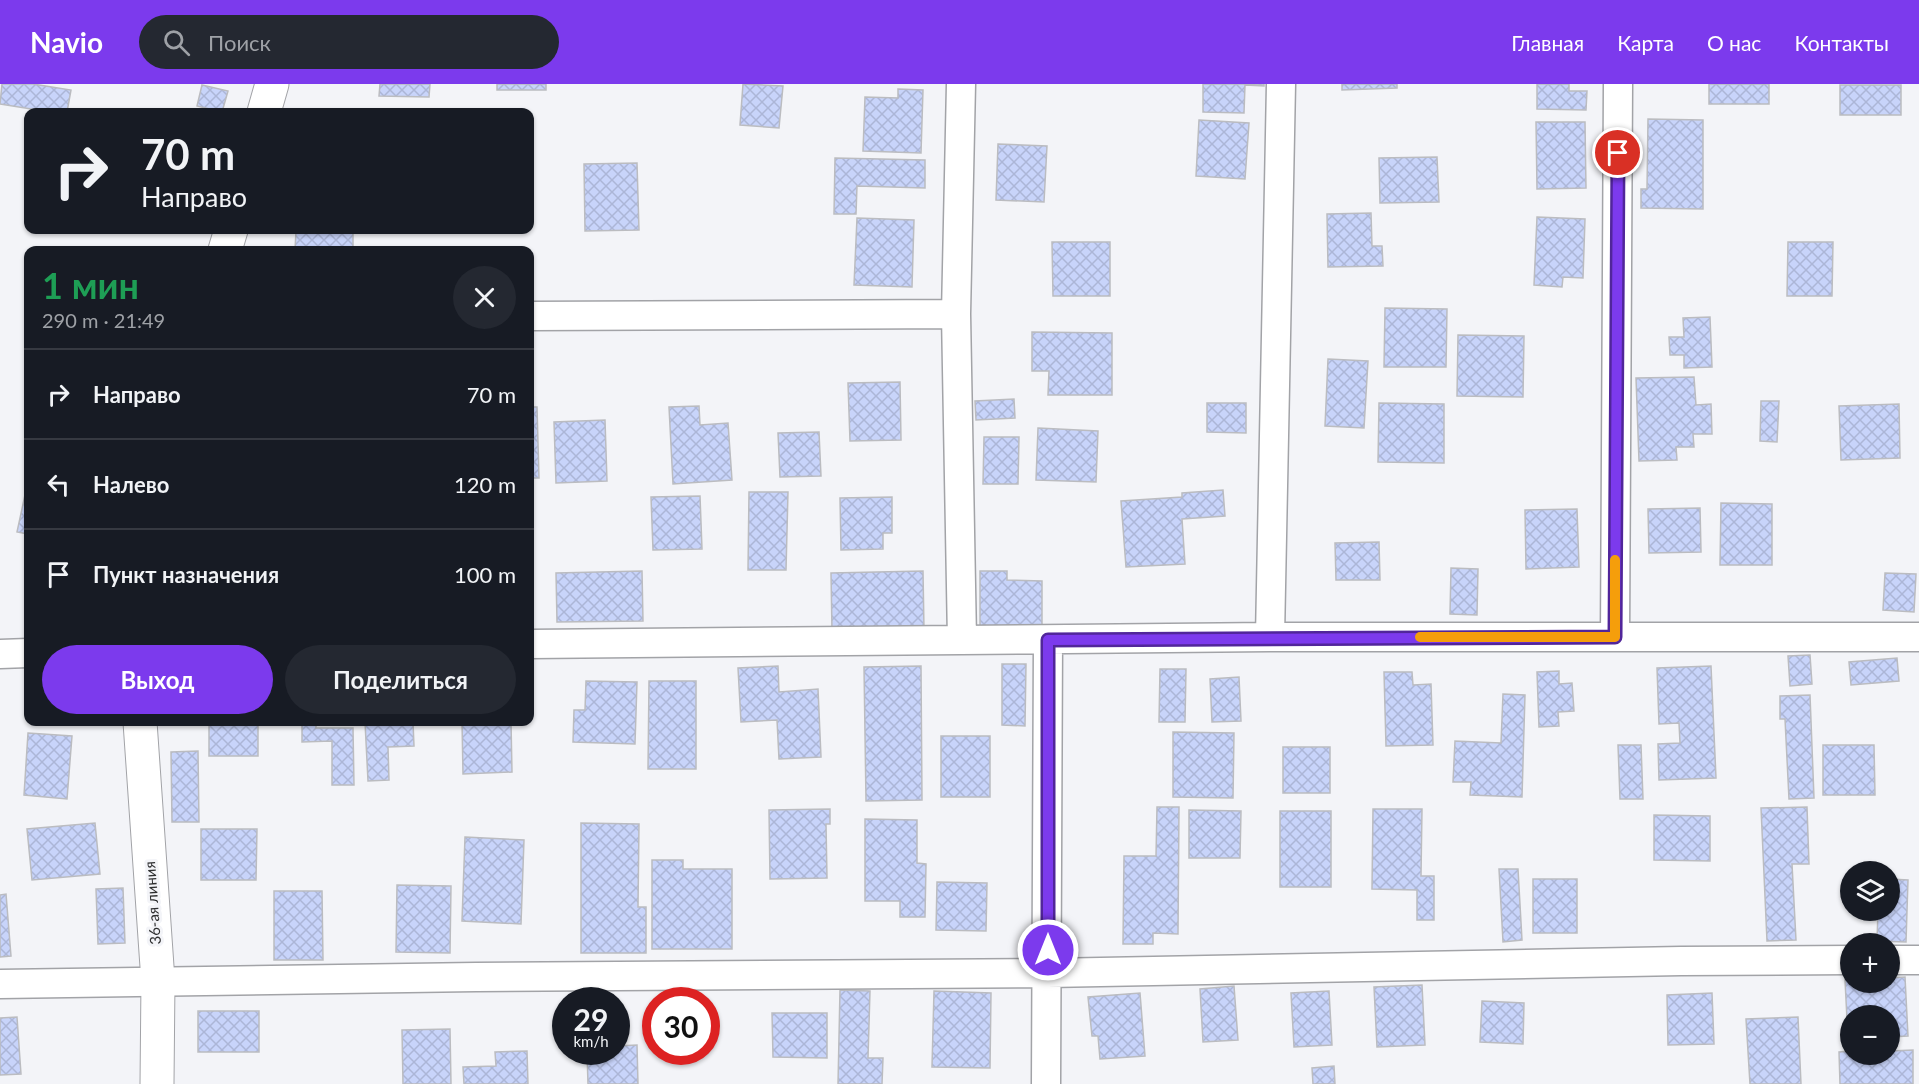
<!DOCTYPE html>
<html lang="ru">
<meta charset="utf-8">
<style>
:root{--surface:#171b24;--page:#242831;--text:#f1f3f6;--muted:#9ea1a6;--line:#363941;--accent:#7c3aed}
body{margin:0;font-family:Lato,sans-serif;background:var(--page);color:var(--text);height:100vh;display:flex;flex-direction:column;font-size:22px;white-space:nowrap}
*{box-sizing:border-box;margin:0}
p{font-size:20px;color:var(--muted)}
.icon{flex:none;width:33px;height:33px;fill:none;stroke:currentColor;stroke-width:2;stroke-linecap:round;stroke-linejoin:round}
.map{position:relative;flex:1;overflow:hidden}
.panel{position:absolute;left:24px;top:162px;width:510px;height:480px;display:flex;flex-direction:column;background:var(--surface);border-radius:12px;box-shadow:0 2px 4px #0004}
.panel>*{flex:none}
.guide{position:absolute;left:24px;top:24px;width:510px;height:126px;border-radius:12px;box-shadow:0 2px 4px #0004;background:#171b24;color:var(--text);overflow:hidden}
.tools{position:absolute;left:1840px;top:777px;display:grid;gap:12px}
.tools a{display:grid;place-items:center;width:60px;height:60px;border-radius:50%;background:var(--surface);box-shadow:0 2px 4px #0004;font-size:30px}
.speed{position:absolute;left:552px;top:903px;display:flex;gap:12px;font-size:30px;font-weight:700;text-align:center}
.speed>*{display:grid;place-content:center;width:78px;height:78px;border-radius:50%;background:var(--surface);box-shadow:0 2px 4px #0004;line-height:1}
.speed small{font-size:15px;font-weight:400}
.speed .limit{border:9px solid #d22;background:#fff;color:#111}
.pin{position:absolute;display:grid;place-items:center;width:51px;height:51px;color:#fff;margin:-26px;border:3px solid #fff;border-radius:50%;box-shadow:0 2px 6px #0007}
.me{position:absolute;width:66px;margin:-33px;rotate:0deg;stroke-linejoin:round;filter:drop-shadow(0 0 4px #0008)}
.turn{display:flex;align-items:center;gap:21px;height:126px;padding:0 18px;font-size:27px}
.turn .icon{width:78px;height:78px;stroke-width:2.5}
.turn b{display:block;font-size:42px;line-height:51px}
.round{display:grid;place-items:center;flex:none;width:63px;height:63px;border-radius:32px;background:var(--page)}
.summary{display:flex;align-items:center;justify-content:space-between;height:102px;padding:0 18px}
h1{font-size:36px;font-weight:700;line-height:45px;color:#1e9e55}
.action{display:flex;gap:12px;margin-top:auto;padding:12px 18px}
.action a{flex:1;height:69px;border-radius:36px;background:var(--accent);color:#fff;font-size:24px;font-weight:700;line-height:69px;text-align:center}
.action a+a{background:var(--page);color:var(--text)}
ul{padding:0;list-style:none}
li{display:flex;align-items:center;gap:18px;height:90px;padding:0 18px;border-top:2px solid var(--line)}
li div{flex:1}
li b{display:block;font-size:22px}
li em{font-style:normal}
header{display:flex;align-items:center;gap:36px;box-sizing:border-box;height:84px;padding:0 30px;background:var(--accent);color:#fff}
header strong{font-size:28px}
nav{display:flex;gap:33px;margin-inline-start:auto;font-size:21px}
.search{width:420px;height:54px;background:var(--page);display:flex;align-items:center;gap:15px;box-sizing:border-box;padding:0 21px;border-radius:33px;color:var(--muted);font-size:22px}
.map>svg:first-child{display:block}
.building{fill:url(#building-cross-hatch);stroke:#bbbcc0;stroke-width:1.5}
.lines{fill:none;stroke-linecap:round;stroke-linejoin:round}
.street-casing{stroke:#a2a3a7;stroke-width:31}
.secondary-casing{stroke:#a2a3a7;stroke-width:35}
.street{stroke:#fff;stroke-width:28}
.secondary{stroke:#fff;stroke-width:33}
.route-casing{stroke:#51269a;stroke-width:15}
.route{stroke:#7c3aed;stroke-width:10}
.slow{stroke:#f59e0b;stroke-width:10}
.labels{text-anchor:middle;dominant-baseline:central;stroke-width:6;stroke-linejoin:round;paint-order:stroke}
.street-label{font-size:15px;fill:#2e2f30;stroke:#f3f4f8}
</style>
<header>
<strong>Navio</strong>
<div class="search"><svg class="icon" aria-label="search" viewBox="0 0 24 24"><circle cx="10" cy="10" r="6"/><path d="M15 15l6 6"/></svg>Поиск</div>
<nav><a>Главная</a><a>Карта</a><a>О нас</a><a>Контакты</a></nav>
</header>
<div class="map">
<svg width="1919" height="1000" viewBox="0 0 1919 1000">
<defs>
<pattern id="building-cross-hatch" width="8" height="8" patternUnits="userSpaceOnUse" patternTransform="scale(1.5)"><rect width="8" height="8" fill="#c8d4fa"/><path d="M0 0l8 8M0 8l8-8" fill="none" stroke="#acb6d7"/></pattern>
</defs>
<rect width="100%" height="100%" fill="#f3f4f8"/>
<path class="building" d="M2 0H33L71 6 67 28H50L0 20Z
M380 0H430L429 13 379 12Z
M497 0H546V6H497Z
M743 0 783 2 779 44 740 41Z
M1203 0H1264V2L1245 1 1244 29 1203 28Z
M1342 0H1397V4L1342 6Z
M1537 0H1569V7H1587L1586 26 1537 25Z
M1709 0H1769V20H1709Z
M202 1 228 7 222 28 197 22Z
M1840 1H1901V31H1840Z
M898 5 923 6 921 69 863 67 865 13 898 14Z
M1648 35 1703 36V125L1641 124V105H1647Z
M1199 36 1249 39 1245 95 1196 92Z
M1536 38H1585L1586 104 1537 105Z
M998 60 1047 62 1044 118 996 116Z
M1437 73 1439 118 1380 119 1379 74Z
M835 74 925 76V104L857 102 856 130H834Z
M637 79 639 146 585 147 584 80Z
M1371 129 1372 162H1382L1383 182 1328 183 1327 130Z
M1537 133 1585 135 1583 194 1563 193 1562 203 1534 201Z
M857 134 914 136 912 203 854 201Z
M296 147 353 149V166H295Z
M1052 158H1110V212H1053Z
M1788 158H1833L1832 212H1787Z
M1385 224 1447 225 1446 283H1384Z
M1710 233 1712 283 1684 284V271H1670L1669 253H1684L1683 234Z
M1032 248 1112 249V311H1048L1049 287H1032Z
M1458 251 1524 252 1523 313 1457 312Z
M1328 275 1368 277 1364 344 1325 342Z
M1694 293 1696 321 1711 320 1712 350H1693L1694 363H1676L1677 376 1639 377 1636 294Z
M900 298 901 356 850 357 848 299Z
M1014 315 1015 334 976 336 975 317Z
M1761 317H1779L1777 358 1760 357Z
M1207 319H1246V349L1207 348Z
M1379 319 1444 320V379L1378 378Z
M1899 320 1900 374 1841 376 1839 322Z
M699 322 700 341 728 339 732 396 673 400 669 323Z
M530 323H537L539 394H530Z
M605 336 607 397 556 399 554 338Z
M1038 344 1098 347 1096 398 1036 396Z
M819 348 821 392 780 393 778 349Z
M984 353H1019L1018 400H983Z
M28 397V450L17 448Z
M1223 406 1225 432 1182 435 1185 480 1126 483 1121 417 1182 413V409Z
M749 408H788L786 486H748Z
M700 412 702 465 653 466 651 413Z
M892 413V449H883V465L841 466 840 414Z
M1721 419 1772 420V481H1720Z
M1700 424 1701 468 1649 469 1648 425Z
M1577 425 1579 483 1526 485 1525 426Z
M1379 458 1380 496H1336L1335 459Z
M1451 484 1478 485 1477 531 1450 530Z
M642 487 643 537 557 538 556 489Z
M923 487 924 546 832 547 831 489Z
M980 487H1007V496L1042 497V542H980Z
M1885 489 1916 490 1914 528 1883 526Z
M1810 571 1812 600 1790 602 1788 572Z
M1897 574 1899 597 1851 601 1849 578Z
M1002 580H1026L1025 642 1002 641Z
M778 582 779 608 818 605 821 673 779 675 777 636 741 638 738 584Z
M921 582 922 716 866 717 864 583Z
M1711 582 1716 694 1659 696 1658 660 1680 659 1679 639 1659 640 1657 584Z
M1160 585H1186L1185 638H1159Z
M1559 587V600L1572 599 1574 627 1558 628 1559 642 1539 643 1537 588Z
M1384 588H1412L1413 601 1431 600 1433 661 1386 662Z
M1239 593 1241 637 1212 638 1210 595Z
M586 597 637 598 635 660 573 658 574 626H585Z
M649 597H696V685H648Z
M1503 610 1525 611 1522 713 1470 711 1471 698H1453L1455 657 1501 659Z
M1810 611 1814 714 1789 715 1785 635H1780V612Z
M209 638H258V672H209Z
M268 638H316V644H353L354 701H332V657L302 658V640L268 641Z
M365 638H413L414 662 388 663 389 696 368 697Z
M462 638H511L512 688 463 690Z
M1173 648 1234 649 1233 714 1173 713Z
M28 649 72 652 67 715 24 711Z
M941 652H990V713H941Z
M1618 661H1641L1643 715H1620Z
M1823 661H1874L1875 711H1823Z
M1283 663H1330V709H1283Z
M198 667 199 738H172L171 668Z
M1157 723H1179L1178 850 1153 849V860H1123L1124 772H1156Z
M1807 723 1809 780H1792L1796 856 1767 857 1761 724Z
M830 725V740H826L827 794 770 795 769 726Z
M1373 725H1422L1421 792H1434V836H1417V806L1372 805Z
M1189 726 1241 727 1240 774H1189Z
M1280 727H1331V803H1280Z
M1654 731 1710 732V777L1654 776Z
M865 735 917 736V779L926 780 925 833H900V817H865Z
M95 739 100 790 32 796 27 745Z
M581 739 639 740 638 823H646V869H581Z
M201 745H257L256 796H201Z
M465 753 524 756 521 840 462 837Z
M652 776H683V785H732V865H652Z
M1499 785H1518L1522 856 1503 858Z
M1533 795H1577V849H1533Z
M1890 795 1908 796 1906 858 1877 857 1878 826H1890Z
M937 798 987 799 986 847 936 846Z
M397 801 451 802 450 869 396 868Z
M123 804 125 859 98 860 96 805Z
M274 807H322L323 876H274Z
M6 810 11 872 0 873V811Z
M1905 893 1908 952 1890 953V932H1851V954L1848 955 1845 896 1851 895V898H1890V894Z
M1422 901 1425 961 1377 963 1374 903Z
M1234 902 1238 956 1203 958 1200 905Z
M840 906 870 907 868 974H883L882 1000H838Z
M934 907 991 909 990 984 932 983Z
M1329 907 1332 961 1294 963 1291 909Z
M1140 909 1145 972 1100 975 1098 952H1092L1088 913Z
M1712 909 1714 960 1668 961 1667 911Z
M1482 917 1524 919 1523 960 1480 958Z
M198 927H259V968H198Z
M772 929H827V974L773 973Z
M17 933 21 990 0 991V934Z
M1798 933 1801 1000H1750L1746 935Z
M450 945 451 1000H403L402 946Z
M637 961 638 1000H588L587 968H616V962Z
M1913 966V1000H1840L1839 968 1851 967V970H1890V967Z
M527 967 528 1000H464L463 983 496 982 495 968Z
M1334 982 1335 1000H1313L1312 984Z"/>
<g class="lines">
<defs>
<path id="street" d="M961 0 956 230 962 556
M530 232 956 230
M1270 553 1281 0
M1615 553 1618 0
M530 560 1270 553H1919
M0 570 28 569
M1890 876H1919
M0 900 476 893 1048 889 1681 877 1851 876
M1046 1000 1048 556"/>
<path id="secondary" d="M264 28 272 0
M225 166 231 146
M140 638 158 897 157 1000"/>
</defs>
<use href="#street" class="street-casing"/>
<use href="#secondary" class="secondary-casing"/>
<use href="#street" class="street"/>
<use href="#secondary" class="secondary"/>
</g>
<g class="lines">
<defs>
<path id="route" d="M1048 866V556L1615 553 1618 69"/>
</defs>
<use href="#route" class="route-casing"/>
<use href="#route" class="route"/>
<path class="slow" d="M1420 553H1615V476"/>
</g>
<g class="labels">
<g class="street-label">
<text transform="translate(152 819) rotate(-94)">36-ая линия</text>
</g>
</g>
</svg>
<div class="tools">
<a><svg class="icon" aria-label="layers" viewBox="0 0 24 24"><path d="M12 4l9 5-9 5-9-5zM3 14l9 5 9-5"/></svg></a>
<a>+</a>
<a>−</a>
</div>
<div class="speed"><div>29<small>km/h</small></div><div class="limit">30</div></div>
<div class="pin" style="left:1618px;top:69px;background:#d93025"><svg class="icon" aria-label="arrive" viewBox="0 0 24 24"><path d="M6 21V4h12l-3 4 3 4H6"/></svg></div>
<svg class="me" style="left:1048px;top:866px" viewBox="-20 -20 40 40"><circle r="17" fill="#7c3aed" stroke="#fff" stroke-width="3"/><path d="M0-11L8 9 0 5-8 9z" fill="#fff"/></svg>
<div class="guide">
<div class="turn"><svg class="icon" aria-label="right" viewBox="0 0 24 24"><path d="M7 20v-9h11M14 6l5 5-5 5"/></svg><div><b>70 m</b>Направо</div></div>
</div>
<section class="panel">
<div class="summary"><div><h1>1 мин</h1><p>290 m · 21:49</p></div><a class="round"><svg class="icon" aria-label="close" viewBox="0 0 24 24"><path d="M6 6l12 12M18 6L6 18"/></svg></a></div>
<ul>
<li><svg class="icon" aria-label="right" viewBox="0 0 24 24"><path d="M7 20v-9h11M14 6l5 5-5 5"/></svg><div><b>Направо</b></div><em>70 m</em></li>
<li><svg class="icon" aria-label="left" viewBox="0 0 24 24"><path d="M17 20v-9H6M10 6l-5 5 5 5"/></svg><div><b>Налево</b></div><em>120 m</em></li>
<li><svg class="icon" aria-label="arrive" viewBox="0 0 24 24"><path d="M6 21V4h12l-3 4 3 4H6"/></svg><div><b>Пункт назначения</b></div><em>100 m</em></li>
</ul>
<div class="action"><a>Выход</a><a>Поделиться</a></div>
</section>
</div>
